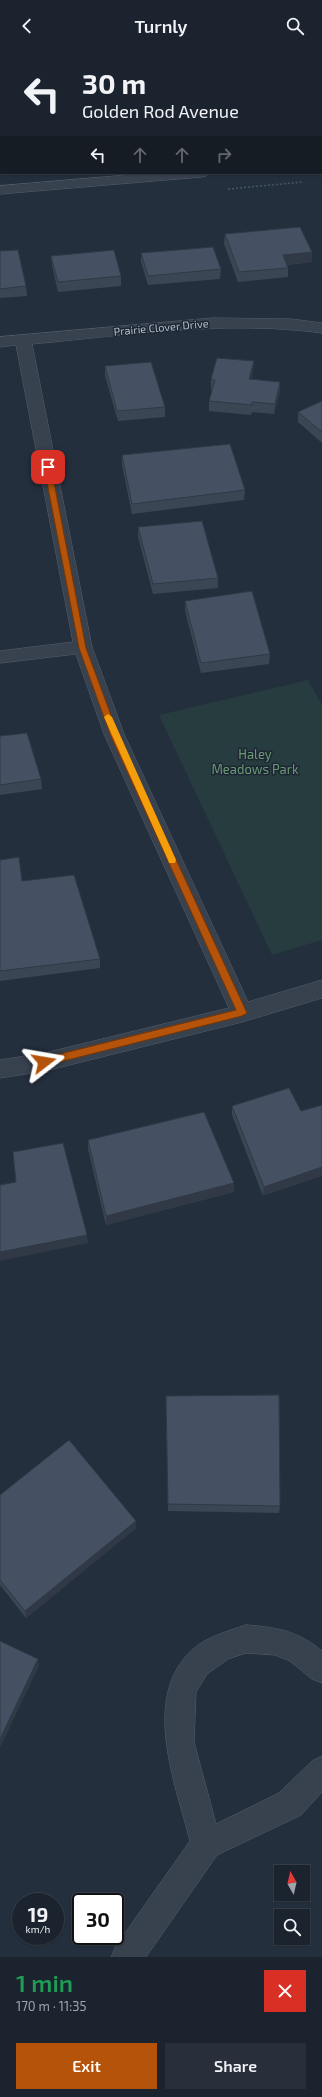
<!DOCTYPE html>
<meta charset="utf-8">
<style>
:root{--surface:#1b232e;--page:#282f3a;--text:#f1f3f6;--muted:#a0a4aa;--line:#39404a;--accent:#b45309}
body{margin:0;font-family:"Exo 2",sans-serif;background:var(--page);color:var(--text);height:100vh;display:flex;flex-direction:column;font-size:15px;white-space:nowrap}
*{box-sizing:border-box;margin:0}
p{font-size:13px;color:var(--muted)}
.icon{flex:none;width:22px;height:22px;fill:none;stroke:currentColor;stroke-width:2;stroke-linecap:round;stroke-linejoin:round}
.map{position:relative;height:1905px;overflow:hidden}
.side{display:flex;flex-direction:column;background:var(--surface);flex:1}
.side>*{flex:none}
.hud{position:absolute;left:0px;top:0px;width:322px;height:122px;box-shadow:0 1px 3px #0004,0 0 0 1px var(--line);background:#1b232e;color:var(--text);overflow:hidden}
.needle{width:26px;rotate:352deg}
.buttons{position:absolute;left:274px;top:1813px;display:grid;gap:8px}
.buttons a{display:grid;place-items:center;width:36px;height:36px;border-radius:0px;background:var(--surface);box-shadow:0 1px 3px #0004,0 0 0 1px var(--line);font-size:20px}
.speed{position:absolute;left:12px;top:1841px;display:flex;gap:8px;font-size:20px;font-weight:700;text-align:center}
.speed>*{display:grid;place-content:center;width:52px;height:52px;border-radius:50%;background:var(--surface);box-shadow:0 1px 3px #0004,0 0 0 1px var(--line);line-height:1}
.speed small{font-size:10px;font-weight:400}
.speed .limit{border:2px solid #111;border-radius:6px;background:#fff;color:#111}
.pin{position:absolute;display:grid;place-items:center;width:34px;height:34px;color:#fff;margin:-17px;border-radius:8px;box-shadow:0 2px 6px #0006}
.me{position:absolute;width:44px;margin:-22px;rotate:76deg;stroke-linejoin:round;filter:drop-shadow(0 0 3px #0008)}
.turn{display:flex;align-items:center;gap:14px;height:84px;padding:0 16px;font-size:18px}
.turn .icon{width:52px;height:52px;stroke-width:2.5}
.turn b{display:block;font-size:28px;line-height:34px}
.lanes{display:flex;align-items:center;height:38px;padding:0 16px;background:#0003;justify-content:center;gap:20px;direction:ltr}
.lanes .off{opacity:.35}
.round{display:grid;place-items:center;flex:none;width:42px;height:42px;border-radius:0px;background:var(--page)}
.head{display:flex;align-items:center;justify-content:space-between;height:68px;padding:0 16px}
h1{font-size:24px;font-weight:600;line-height:30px;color:#1e9e55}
.primary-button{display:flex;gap:8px;margin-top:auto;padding:8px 16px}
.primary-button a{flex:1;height:46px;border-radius:0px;background:var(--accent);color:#fff;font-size:16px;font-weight:600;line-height:46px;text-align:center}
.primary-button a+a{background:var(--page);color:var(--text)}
header{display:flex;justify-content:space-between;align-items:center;height:52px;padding:0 16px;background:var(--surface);font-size:18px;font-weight:600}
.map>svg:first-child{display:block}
.green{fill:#263c3f}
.water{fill:#394c67}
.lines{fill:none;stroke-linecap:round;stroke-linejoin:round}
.minor-casing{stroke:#565f6c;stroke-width:1}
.tertiary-casing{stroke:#565f6c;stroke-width:1}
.path{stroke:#44595c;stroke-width:1.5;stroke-dasharray:2 2;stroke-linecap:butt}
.minor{fill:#38414e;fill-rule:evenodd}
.tertiary{fill:#38414e;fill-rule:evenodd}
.wall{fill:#3b4654}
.shaded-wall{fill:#303945}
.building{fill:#455162;stroke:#303945}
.route{fill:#b45309;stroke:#753606}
.slow{fill:#f59e0b}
.labels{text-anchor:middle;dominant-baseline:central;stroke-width:3;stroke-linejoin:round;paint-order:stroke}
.far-street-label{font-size:11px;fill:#b4bcc9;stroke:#1d2633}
.park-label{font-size:13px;fill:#6b9a76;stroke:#1d2633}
</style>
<header><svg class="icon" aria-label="back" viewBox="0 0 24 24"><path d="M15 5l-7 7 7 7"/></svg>Turnly<svg class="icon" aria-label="search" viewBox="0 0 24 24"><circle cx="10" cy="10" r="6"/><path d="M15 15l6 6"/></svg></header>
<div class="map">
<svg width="322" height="1905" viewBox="0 0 322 1905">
<rect width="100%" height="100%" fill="#242f3e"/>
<path class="green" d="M308 628 322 653V888L272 903 159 663Z"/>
<path class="water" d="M0 0H322V52L321 1H1L0 78Z"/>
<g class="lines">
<defs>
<path id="minor" d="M213 266 291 267 322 271V281C226 268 128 283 32 292L92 595 124 682 248 950 322 928V946L242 970 45 1019 0 1026V1008L45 1001 229 956 104 682 76 602 0 611V599L73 590 16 293 0 295V285Z
M246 1573C276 1575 298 1579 322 1599V1631L312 1627 290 1609 275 1603 246 1601 228 1607 207 1622 196 1640 194 1690 216 1772 279 1741 312 1709 322 1704V1740L301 1763 217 1803 146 1905H111L116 1894 190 1789C176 1733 143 1652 187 1603 201 1586 226 1580 246 1573Z"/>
<path id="tertiary" d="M321 107H322V115H321Z
M151 121H208L206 124 201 125 0 142V134Z"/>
</defs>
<use href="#minor" class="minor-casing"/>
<use href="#tertiary" class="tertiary-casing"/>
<path class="path" d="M228 137 303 130"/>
<use href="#minor" class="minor"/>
<use href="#tertiary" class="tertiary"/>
</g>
<path class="wall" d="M225 182 312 210 287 213 288 216V225L238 230 224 192Z
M0 199 26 234 27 244 0 246Z
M141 201 221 217 220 227 148 233 141 210Z
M51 204 121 224V234L58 240 52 213Z
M105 314 165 355V365L118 369 105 324Z
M253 319 251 327 280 330V340L274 362 252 360 251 363 209 359V349L212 338 211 337V327Z
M322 349V391L298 370V360Z
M122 403 245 438 244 448 132 462 122 413Z
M138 475 218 526V536L153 542 138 485Z
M185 549 270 602 269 612 201 621 185 559Z
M0 684 41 727 42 737 0 743Z
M0 808 100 907V916L0 929Z
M289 1036 263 1144 232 1063V1054Z
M88 1088 234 1140 106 1173 88 1097Z
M166 1344 280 1454 279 1461 168 1459Z
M0 1443 136 1469V1476L26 1566 0 1533Z"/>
<path class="shaded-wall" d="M312 200V210L283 213V203Z
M254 309 253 319 249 337V327Z
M280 330V340L274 362 275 352Z
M322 1115V1124L263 1144 264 1135Z
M234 1131V1140L106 1173V1164Z
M87 1183 88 1191 0 1209V1200Z
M136 1469V1476L26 1566 25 1559Z
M38 1607 39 1614 0 1696V1687Z"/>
<path class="building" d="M300 175 312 200 283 203 288 216 239 220 225 182Z
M213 195 221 217 148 224 141 201Z
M18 198 26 234 0 237V199Z
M114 198 121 224 58 230 51 204Z
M217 306 254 309 249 327 280 330 275 352 252 350V353L209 349 215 328 211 327Z
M151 310 165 355 117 359 105 314Z
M322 349V380L298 360Z
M230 392 245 438 132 452 122 403Z
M202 469 218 526 153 532 138 475Z
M252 539 270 602 201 611 185 549Z
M27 681 41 727 0 733V684Z
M19 805 22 829 74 823 100 907 0 919V808Z
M289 1036 301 1059 322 1053V1115L264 1135 232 1054Z
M204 1060 234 1131 106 1164 88 1088Z
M63 1091 87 1183 0 1200V1133L16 1130 13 1100Z
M279 1343 280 1454 168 1452 166 1344Z
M69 1388 136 1469 25 1559 0 1528V1443Z
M0 1589 38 1607 0 1687Z"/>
<path class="route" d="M48 413 51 415 86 596 118 682 247 961 242 964 44 1014 40 1010 44 1006 236 958 110 682 79 596 44 415Z"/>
<path class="slow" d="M108 662 112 665 176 808 175 811H169L168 808 104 665Z"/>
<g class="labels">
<g class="far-street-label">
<text transform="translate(161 275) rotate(-5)">Prairie Clover Drive</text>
</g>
<g class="park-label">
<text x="255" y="702">Haley<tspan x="255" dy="15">Meadows Park</tspan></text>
</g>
</g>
</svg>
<div class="buttons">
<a><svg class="needle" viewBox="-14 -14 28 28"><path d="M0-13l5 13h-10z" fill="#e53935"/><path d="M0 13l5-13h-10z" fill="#a0a4aa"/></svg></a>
<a><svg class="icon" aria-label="search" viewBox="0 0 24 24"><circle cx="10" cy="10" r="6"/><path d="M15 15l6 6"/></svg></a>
</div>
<div class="speed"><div>19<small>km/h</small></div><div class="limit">30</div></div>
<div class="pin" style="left:48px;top:415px;background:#d93025"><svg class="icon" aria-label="arrive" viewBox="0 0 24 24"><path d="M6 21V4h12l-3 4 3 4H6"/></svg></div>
<svg class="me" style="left:44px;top:1010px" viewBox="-20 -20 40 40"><path d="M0-17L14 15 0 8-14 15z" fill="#b45309" stroke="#fff" stroke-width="4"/></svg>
<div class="hud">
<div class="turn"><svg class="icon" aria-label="left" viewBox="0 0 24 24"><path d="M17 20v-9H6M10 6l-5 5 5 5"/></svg><div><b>30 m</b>Golden Rod Avenue</div></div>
<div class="lanes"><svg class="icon" aria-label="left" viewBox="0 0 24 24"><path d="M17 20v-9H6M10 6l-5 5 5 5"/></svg><svg class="icon off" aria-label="ahead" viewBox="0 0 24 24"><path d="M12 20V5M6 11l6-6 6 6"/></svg><svg class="icon off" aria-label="ahead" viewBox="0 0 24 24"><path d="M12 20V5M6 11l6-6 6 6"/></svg><svg class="icon off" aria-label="right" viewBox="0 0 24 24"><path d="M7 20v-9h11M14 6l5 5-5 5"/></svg></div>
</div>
</div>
<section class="side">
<div class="head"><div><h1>1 min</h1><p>170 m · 11:35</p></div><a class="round" style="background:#d93025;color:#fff"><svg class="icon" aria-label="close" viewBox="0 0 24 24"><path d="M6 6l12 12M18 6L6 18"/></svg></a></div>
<div class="primary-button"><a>Exit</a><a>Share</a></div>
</section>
